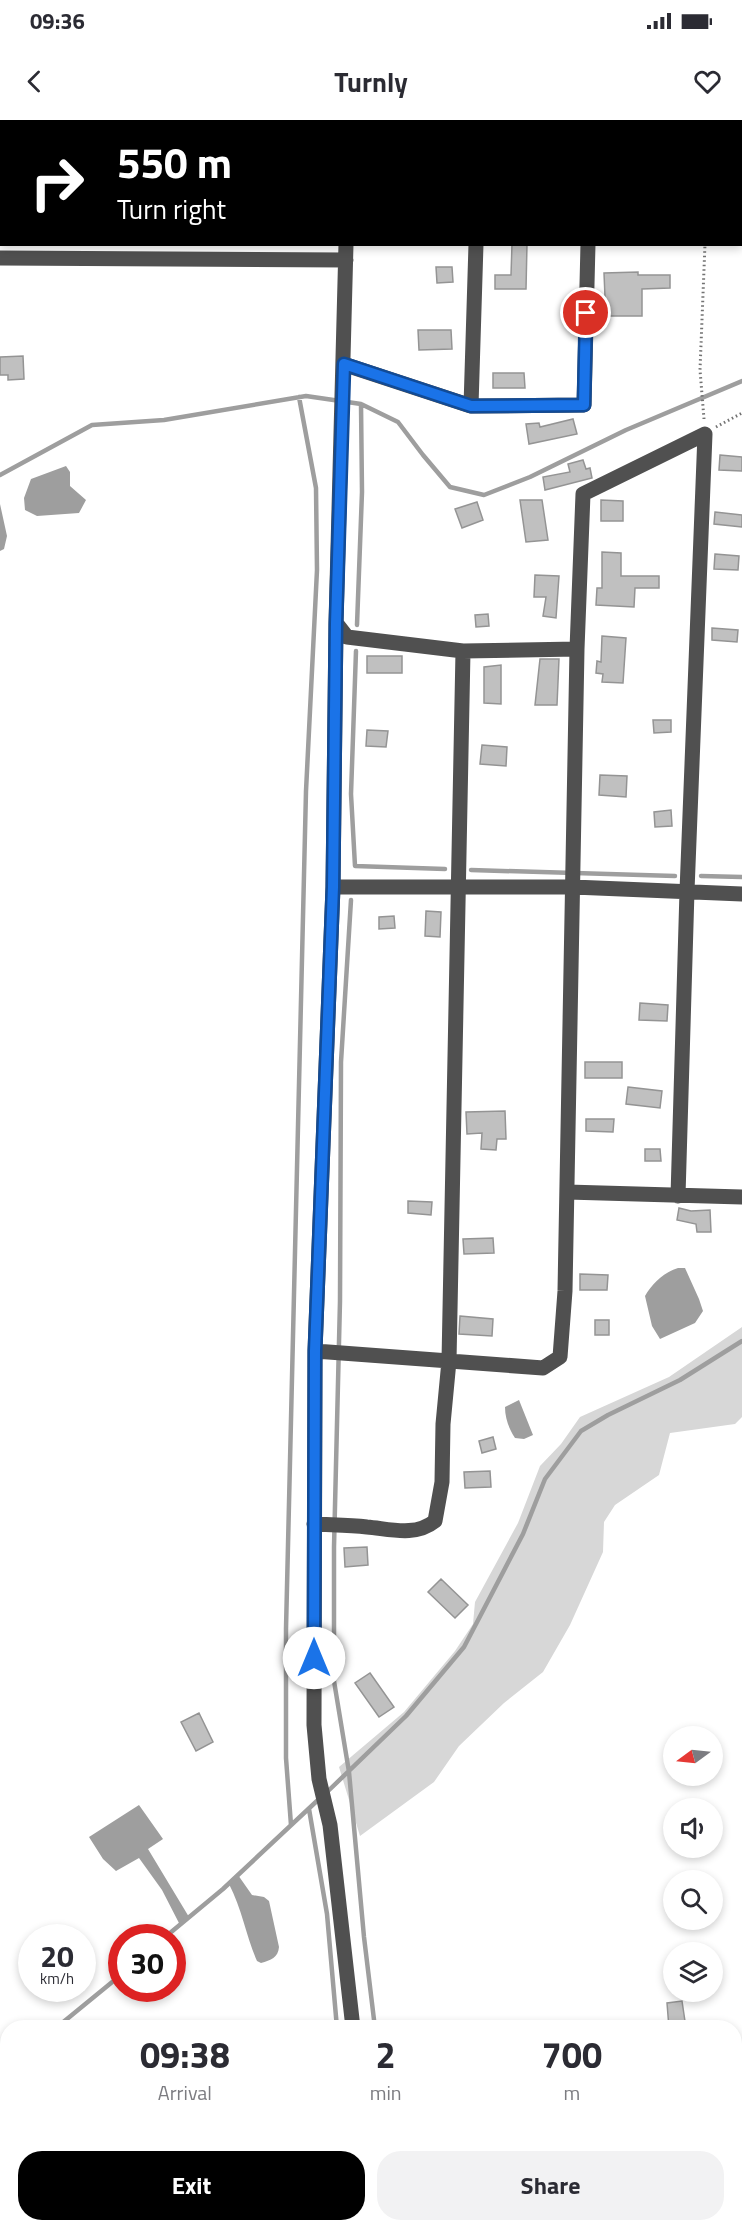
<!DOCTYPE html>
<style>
:root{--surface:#fff;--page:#f2f2f3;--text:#2b2b33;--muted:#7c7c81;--accent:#000}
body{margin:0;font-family:"Titillium Web",sans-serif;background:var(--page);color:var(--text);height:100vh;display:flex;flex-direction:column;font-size:22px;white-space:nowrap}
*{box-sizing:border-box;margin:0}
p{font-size:20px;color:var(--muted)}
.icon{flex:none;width:33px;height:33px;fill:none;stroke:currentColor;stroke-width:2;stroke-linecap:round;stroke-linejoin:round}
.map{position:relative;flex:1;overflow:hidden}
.sheet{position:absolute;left:0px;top:1900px;width:742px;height:212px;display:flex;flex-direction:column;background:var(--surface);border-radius:24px 24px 0 0;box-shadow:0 3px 9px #0003}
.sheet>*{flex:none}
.hud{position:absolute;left:0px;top:0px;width:742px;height:126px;box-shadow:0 3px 9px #0003;background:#000;color:#fff;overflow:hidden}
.needle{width:39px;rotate:255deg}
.buttons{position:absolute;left:663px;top:1606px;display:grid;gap:12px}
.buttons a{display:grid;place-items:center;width:60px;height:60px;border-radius:50%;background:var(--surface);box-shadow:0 3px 9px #0003;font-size:30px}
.speed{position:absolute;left:18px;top:1804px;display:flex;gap:12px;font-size:30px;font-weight:700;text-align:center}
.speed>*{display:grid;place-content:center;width:78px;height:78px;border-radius:50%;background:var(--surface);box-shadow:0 3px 9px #0003;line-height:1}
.speed small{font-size:15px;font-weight:400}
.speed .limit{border:9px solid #d22;background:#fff;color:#111}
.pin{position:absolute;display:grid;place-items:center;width:51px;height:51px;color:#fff;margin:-26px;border:3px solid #fff;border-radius:50%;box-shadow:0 2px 6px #0007}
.me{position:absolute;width:66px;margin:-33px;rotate:0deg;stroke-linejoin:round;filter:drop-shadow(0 0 4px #0008)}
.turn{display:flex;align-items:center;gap:21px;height:126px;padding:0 18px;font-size:27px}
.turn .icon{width:78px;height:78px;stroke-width:2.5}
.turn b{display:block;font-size:42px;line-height:51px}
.eta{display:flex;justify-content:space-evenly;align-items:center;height:102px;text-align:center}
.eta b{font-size:36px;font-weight:700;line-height:42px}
.action{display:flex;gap:12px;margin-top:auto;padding:12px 18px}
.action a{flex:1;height:69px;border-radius:24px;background:var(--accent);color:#fff;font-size:24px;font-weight:700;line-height:69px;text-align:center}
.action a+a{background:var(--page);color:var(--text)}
.status{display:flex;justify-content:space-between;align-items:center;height:42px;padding:0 30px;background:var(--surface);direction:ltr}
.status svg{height:16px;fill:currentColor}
header{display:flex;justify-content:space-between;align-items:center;height:78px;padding:0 18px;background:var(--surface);font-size:27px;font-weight:700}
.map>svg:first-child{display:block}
.green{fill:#d7d7d7}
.water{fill:#9e9e9e}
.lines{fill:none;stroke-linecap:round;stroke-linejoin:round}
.stream{stroke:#9e9e9e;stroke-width:4.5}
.building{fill:#c0c0c0;stroke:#949494;stroke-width:1.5}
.path{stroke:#727272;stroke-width:3;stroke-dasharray:1.5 3;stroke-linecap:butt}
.minor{stroke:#505050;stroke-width:15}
.route-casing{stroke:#114b97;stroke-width:15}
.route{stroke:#1a73e8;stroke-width:10}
</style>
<div class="status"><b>09:36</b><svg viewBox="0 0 49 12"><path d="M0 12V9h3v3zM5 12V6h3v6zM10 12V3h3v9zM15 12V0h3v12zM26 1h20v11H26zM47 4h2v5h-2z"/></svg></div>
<header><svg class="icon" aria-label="back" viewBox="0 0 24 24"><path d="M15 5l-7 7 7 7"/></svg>Turnly<svg class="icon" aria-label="heart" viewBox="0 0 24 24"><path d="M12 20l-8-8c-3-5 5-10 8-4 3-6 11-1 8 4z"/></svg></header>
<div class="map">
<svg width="742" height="2111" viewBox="0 0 742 2111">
<rect width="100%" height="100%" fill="#fff"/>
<path class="green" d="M742 1207V1297L735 1304 670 1313 659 1355 615 1385 604 1402 603 1432 570 1505 543 1552 504 1583 459 1626 434 1662 360 1716 339 1647 404 1592 455 1531 473 1504 475 1482 518 1403 540 1346 561 1324 580 1297 669 1257Z"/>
<path class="water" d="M66 346 70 352V366L86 380 79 393 37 396 25 390 24 378 31 359Z
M0 384 7 416 4 429 0 431Z
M678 1148H685L699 1179 703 1191 695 1203 660 1219 652 1206 645 1176C652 1164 664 1152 678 1148Z
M519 1280 533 1315 524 1319 515 1318C509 1309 505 1298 505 1287Z
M139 1685 163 1719 148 1729 189 1797 180 1805 162 1770 139 1738 116 1751 103 1739 89 1717Z
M238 1755 252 1775 264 1777 269 1781 279 1827C278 1838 271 1840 261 1843L257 1841C246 1816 242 1789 229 1764Z"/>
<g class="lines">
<path class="stream" d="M0 355 92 305 164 300 306 276 361 284 398 302 423 335 450 367 484 375 530 357 626 310 742 261
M357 505 362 372 361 284
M356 531 351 674 355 746 445 749
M471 750 675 756
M701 756 742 757
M351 780 341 942 340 1181 334 1427V1561L349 1652 364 1817 375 1908
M326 1673 406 1596 464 1527 523 1414 545 1359 581 1311 608 1295 680 1260 742 1221
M309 1689 327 1794 337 1908
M291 1705 286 1638V1509L306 671 317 450 316 368 299 277
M164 1818 223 1769 319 1679
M56 1908 122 1854
M0 1958 8 1951
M363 2104 364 2111
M400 2104V2111"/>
</g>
<path class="building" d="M512 124H527L526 169H495V155H511Z
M436 147H452L453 162 437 163Z
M638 152V155H670V168L642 169V196H602V177H605L604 153Z
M418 210H451L452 229 419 230Z
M23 236 24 259 8 260V255H0V237Z
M493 253H524L525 268H493Z
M573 299 577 314 529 324 526 304 539 303 540 307Z
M720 335 742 337V351L719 350Z
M583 340 586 349 590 348 592 358 545 370 543 357 570 352 568 344Z
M520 380H542L548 420 526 422Z
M601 380 623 381V401H601Z
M477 382 483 400 462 408 455 389Z
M715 392 742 395V407L714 404Z
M602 432 621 433V456H659V468H635L634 487 596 485 597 468H602Z
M715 434 739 436 738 450 714 449Z
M535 455 559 456 556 498 543 496 546 477H534Z
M488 494 489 506 476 507 475 495Z
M712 508 738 510 737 522 712 520Z
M602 516 626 518 623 563 602 562 603 554 596 553 597 541 601 542Z
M367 536H402V553H367Z
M540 539H559L557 585H535Z
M501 545V584L484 583V547Z
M653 600H671V612L654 613Z
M367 610 388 611 386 627 366 626Z
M482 625 507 627 506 646 480 644Z
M600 655 627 656 626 677 599 675Z
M671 690 672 706 655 707 654 692Z
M426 791 441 792 440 817 425 816Z
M394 796 395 808 379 809V797Z
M640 883 668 885 667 901 639 900Z
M585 942H622V958H585Z
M628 967 662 971 660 988 626 984Z
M505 991 506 1019H497L496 1030 481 1029 482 1013 467 1014 466 992Z
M586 999H614L613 1012 586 1011Z
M645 1029H660L661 1041H645Z
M408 1081 432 1082 431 1095 408 1093Z
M679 1088 691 1091 710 1090 711 1112H697L696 1104 677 1100Z
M493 1118 494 1133 464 1134 463 1119Z
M580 1154 608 1155 607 1170H580Z
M460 1196 493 1199 492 1216 459 1214Z
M595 1200H609V1215H595Z
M493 1317 496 1329 482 1333 479 1321Z
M490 1351 491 1367 465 1368 464 1352Z
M367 1427 368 1445 345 1447 344 1428Z
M441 1459 468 1485 455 1498 428 1472Z
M370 1553 394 1587 379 1597 355 1563Z
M199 1593 213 1622 196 1631 181 1602Z
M682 1881 686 1908H669L667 1883Z"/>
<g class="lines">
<path class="path" d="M704 299 700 250 705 124
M716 307 742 293"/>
<path class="minor" d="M67 0V2
M348 2V0
M478 2V0
M592 2V0
M708 2V0
M741 89H742
M346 124 336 503 333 767 315 1231 314 1605 319 1659 330 1705 353 1908
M0 138 346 140
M343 244 471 286 584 285 588 124
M471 286 476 124
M336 503 347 517 463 531 577 529
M333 767H573L742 774
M567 1072 742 1077
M315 1231 543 1248 560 1237 565 1171 577 529 583 374 705 314 687 771 678 1076
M314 1404C332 1405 349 1405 367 1407 390 1409 415 1417 435 1401L442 1362 443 1304 449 1241 463 531
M375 2104 376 2111"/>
</g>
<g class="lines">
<defs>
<path id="route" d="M314 1538 315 1231 333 767 336 503 344 244 471 286 584 285 586 193"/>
</defs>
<use href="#route" class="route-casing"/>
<use href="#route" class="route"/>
</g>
</svg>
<div class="buttons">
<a><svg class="needle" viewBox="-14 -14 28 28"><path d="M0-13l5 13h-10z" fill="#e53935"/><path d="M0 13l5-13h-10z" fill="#7c7c81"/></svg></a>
<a><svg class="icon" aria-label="sound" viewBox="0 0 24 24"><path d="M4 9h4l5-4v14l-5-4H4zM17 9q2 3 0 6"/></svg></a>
<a><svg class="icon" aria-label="search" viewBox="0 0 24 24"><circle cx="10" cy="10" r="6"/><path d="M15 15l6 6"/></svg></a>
<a><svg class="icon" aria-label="layers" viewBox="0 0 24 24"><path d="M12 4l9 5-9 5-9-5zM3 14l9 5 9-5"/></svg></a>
</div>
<div class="speed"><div>20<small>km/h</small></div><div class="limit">30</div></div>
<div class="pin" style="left:586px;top:193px;background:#d93025"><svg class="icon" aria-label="arrive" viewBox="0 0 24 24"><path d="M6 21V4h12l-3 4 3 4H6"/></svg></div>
<svg class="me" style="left:314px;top:1538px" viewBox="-20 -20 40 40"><circle r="19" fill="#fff"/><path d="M0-13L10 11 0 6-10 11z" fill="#1a73e8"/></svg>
<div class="hud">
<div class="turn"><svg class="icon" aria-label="right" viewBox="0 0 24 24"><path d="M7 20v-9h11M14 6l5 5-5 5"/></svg><div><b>550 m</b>Turn right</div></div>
</div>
<section class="sheet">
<div class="eta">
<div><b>09:38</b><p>Arrival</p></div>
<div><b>2</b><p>min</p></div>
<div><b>700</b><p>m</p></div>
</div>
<div class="action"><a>Exit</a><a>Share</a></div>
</section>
</div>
